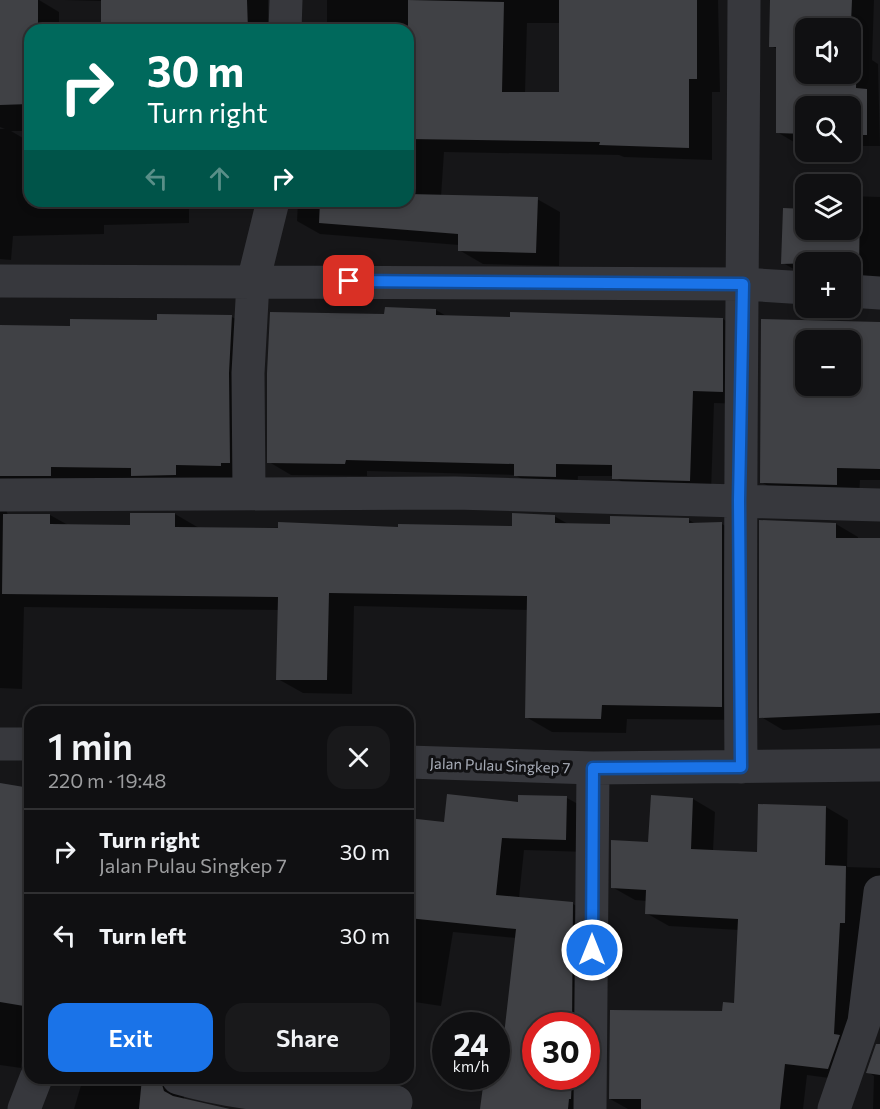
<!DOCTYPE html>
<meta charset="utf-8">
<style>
:root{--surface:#101012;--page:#19191b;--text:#f1f3f6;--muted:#9c9d9f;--line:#303032;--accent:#1a73e8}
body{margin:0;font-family:Commissioner,sans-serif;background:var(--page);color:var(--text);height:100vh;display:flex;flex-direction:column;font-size:22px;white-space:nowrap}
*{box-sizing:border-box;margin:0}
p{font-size:20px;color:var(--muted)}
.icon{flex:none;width:33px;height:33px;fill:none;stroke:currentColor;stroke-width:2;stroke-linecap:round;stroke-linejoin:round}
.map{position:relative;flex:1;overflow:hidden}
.sheet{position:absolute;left:24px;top:706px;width:390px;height:378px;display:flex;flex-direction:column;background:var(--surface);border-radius:18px;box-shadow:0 3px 9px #0003,0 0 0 2px var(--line)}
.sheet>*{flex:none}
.guide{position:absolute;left:24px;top:24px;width:390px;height:183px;border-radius:18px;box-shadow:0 3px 9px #0003,0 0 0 2px var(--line);background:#00695c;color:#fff;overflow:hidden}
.controls{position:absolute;left:795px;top:18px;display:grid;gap:12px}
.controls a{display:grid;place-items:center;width:66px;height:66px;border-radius:12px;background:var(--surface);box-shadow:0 3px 9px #0003,0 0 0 2px var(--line);font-size:30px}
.speed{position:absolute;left:432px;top:1012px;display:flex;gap:12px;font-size:30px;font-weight:700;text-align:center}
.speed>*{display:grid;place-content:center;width:78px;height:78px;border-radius:50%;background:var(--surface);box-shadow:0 3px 9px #0003,0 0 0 2px var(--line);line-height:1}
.speed small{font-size:15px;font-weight:400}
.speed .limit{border:9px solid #d22;background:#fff;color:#111}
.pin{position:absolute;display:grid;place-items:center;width:51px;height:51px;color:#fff;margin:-26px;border-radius:12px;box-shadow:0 3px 9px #0006}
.me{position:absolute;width:66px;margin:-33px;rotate:0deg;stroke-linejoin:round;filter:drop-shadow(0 0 4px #0008)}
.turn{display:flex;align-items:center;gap:21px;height:126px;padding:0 24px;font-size:27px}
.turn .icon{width:78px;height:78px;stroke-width:2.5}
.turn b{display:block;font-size:42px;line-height:51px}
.lanes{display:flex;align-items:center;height:57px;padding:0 24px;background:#0003;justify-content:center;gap:30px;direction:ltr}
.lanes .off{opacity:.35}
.round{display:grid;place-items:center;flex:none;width:63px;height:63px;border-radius:18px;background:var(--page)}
.head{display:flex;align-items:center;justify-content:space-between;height:102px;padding:0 24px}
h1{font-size:36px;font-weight:600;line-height:45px}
.action{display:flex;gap:12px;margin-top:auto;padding:12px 24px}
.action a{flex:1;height:69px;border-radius:18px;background:var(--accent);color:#fff;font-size:24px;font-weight:600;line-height:69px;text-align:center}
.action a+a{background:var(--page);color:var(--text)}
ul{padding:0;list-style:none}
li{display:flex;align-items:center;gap:18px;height:84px;padding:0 24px;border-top:2px solid var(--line)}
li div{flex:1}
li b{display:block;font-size:22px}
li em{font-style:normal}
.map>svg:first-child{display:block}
.shadow{fill:#0007;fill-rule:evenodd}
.building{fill:#404145;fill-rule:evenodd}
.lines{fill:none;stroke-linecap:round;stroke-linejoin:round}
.minor{stroke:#37383d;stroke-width:33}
.route-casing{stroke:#114b97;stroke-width:15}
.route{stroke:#1a73e8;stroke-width:10}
.labels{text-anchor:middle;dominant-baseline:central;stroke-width:6;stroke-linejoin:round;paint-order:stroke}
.street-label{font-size:15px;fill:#a8adb8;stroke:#111113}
</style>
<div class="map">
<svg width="880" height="1109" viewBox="0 0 880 1109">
<rect width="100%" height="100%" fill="#161618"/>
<path class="shadow" d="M0 0H39L59 12V30H30V131H11L28 141 25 180H30V201H189V223L104 225V234L13 236 11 260 0 259V129H5L0 127Z
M64 0H268V30H103L102 1Z
M327 0H718L720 92H712V160L624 157 619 155 444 152 441 197 537 199 560 212 559 266 483 264 459 250V245L320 234 297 221 298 201H408V30H341L327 22ZM527 23H561L560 93H525Z
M770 0H874L872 60 878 64 880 146H850V106H806V145H799L777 132V49L771 46ZM806 28H850V74H806Z
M850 196 880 197V277H850V262H806V276L783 263 806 230H850Z
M436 310 448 317 723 319 744 332V404L714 403 711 493 635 490 613 476H578L577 489 537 488 515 475 367 471V476L291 475 269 462 386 315Z
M159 316 232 317 257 331 255 476 6 510 8 515H50L68 525 132 526 175 514 199 528 513 527 554 516 570 525 611 526 689 520 696 524H722L747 538V720L627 719 626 733 552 732 526 717 528 610 354 606 352 694 303 693 278 679 279 610 24 607 22 689 0 688V326L71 327 158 322Z
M762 320 880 323V480H860L859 497 784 495 761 482ZM806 340H850V386H806Z
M836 524 858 537V540L880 539V725L783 730 761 717Z
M0 785 30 792V1017H28L21 1068 0 1065Z
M520 796 567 798 589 810 587 852 524 850 519 898 573 904 594 916 593 1109H481L493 1077H496L506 1037 516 938 453 932 441 1006 408 1001V820L445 824 519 803ZM536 1026H586V1077H536Z
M693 799 715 812 713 851 758 854 826 807 848 820 847 867 880 868V920L851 1081 807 1075 803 1109H628L610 1099 736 1005 739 930 669 926 646 913 647 901 635 900 612 887Z
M880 1045V1109H873L874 1076 868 1072Z
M95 1078H190L184 1088V1099L226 1109H74L82 1082 94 1085Z
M227 1078H321L319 1092Z"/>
<path class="building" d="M0 0H38V30H30V104L0 105Z
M101 0H247L248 30H101Z
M408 0 504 2 502 92H559V0H697V79H689V148L599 145 600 142 408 139Z
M770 0H852L850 47V28H806V74H850V50H857L856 88 867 89V135H850V106H806V134L776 133V47H769Z
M408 194 538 197 536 253 458 251V234L319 223 320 201H408Z
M783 208 806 209V230H850V210H860L859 267 850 266V262L781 264Z
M385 307 436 309V315L510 317V312L723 318V392L693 391 690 481 612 479V465L556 464V477L514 476V464L346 460 345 464 267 463V373L270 312 384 314Z
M157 314 232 315 229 373 230 463H221V466L176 465V475L131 476V468L51 467V476H0V325L70 326V319L157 320Z
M761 319 880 322V469L837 468V485L760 483ZM806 340H850V386H806Z
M130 513H175V527L278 528V522L398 527V524L512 526V513L555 515V523L610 524V516L689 518V523L722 522V707L602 705 601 719 525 718 527 596 329 593 327 680H276L278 597 2 594 3 514H50V524L130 525Z
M759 520 836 523V538H880V713L759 718Z
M0 783 30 788V1007L0 1002Z
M447 794 518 802V795L567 796 566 840 502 838 496 895 573 902 572 1026H536V1077H572L571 1099H569L568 1109H480L484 1079 496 1081V1034L504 1035 516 929 408 918V818L444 822Z
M651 795 693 798 691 849 757 852 758 804 826 806 825 865 846 866 845 923H840L834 1034 840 1035 828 1069 785 1064 780 1109H641V1099H609L610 1010 722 1011 723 1002 734 1003 738 919 645 914 646 890 611 888V840L648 842Z
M876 1044H880V1075L866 1073Z
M142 1078H160L164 1091 173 1096 230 1109H139Z"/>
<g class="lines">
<path class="minor" d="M285 30 286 0
M0 281 743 284 806 288
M850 291 880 293
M249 493 248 373 253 282 273 201
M0 495 455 493 880 505
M0 744H30
M408 762 593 768 880 765
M741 767C739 511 743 256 744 0
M178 1078C248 1099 323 1099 396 1102
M24 1109 36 1078
M590 1109 593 768
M834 1109 864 1022 880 892"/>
</g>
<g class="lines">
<defs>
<path id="route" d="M349 281 743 284 739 500 741 767 593 768 592 950"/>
</defs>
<use href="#route" class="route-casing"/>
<use href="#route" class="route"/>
</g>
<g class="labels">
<g class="street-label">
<text transform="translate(500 765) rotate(2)">Jalan Pulau Singkep 7</text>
</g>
</g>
</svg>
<div class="controls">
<a><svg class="icon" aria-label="sound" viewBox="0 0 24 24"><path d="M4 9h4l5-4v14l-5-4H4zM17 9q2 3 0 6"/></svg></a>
<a><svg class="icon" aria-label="search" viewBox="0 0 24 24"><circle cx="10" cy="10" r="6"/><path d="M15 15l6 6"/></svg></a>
<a><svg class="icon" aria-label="layers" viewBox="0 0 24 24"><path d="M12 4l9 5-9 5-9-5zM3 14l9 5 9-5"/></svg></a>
<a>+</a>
<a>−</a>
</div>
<div class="speed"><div>24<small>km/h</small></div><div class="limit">30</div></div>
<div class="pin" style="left:349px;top:281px;background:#d93025"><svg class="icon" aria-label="arrive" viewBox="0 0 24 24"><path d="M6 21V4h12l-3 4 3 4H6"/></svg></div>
<svg class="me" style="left:592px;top:950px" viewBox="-20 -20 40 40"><circle r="17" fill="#1a73e8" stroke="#fff" stroke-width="3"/><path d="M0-11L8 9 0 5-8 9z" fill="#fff"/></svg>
<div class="guide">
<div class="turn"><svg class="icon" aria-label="right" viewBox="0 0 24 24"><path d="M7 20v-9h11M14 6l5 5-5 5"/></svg><div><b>30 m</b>Turn right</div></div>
<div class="lanes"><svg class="icon off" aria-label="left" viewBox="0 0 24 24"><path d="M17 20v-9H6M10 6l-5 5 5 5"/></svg><svg class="icon off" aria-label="ahead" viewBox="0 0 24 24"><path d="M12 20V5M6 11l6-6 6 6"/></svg><svg class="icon" aria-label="right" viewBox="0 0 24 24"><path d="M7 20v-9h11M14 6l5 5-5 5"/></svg></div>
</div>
<section class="sheet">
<div class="head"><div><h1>1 min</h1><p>220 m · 19:48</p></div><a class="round"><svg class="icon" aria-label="close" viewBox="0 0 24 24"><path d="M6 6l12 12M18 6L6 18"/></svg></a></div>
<ul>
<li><svg class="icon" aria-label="right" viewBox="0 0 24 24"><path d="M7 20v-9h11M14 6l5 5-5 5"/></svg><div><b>Turn right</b><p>Jalan Pulau Singkep 7</p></div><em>30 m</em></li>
<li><svg class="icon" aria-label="left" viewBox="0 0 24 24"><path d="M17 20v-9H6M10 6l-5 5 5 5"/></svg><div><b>Turn left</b></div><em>30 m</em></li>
</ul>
<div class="action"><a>Exit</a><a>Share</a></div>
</section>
</div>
